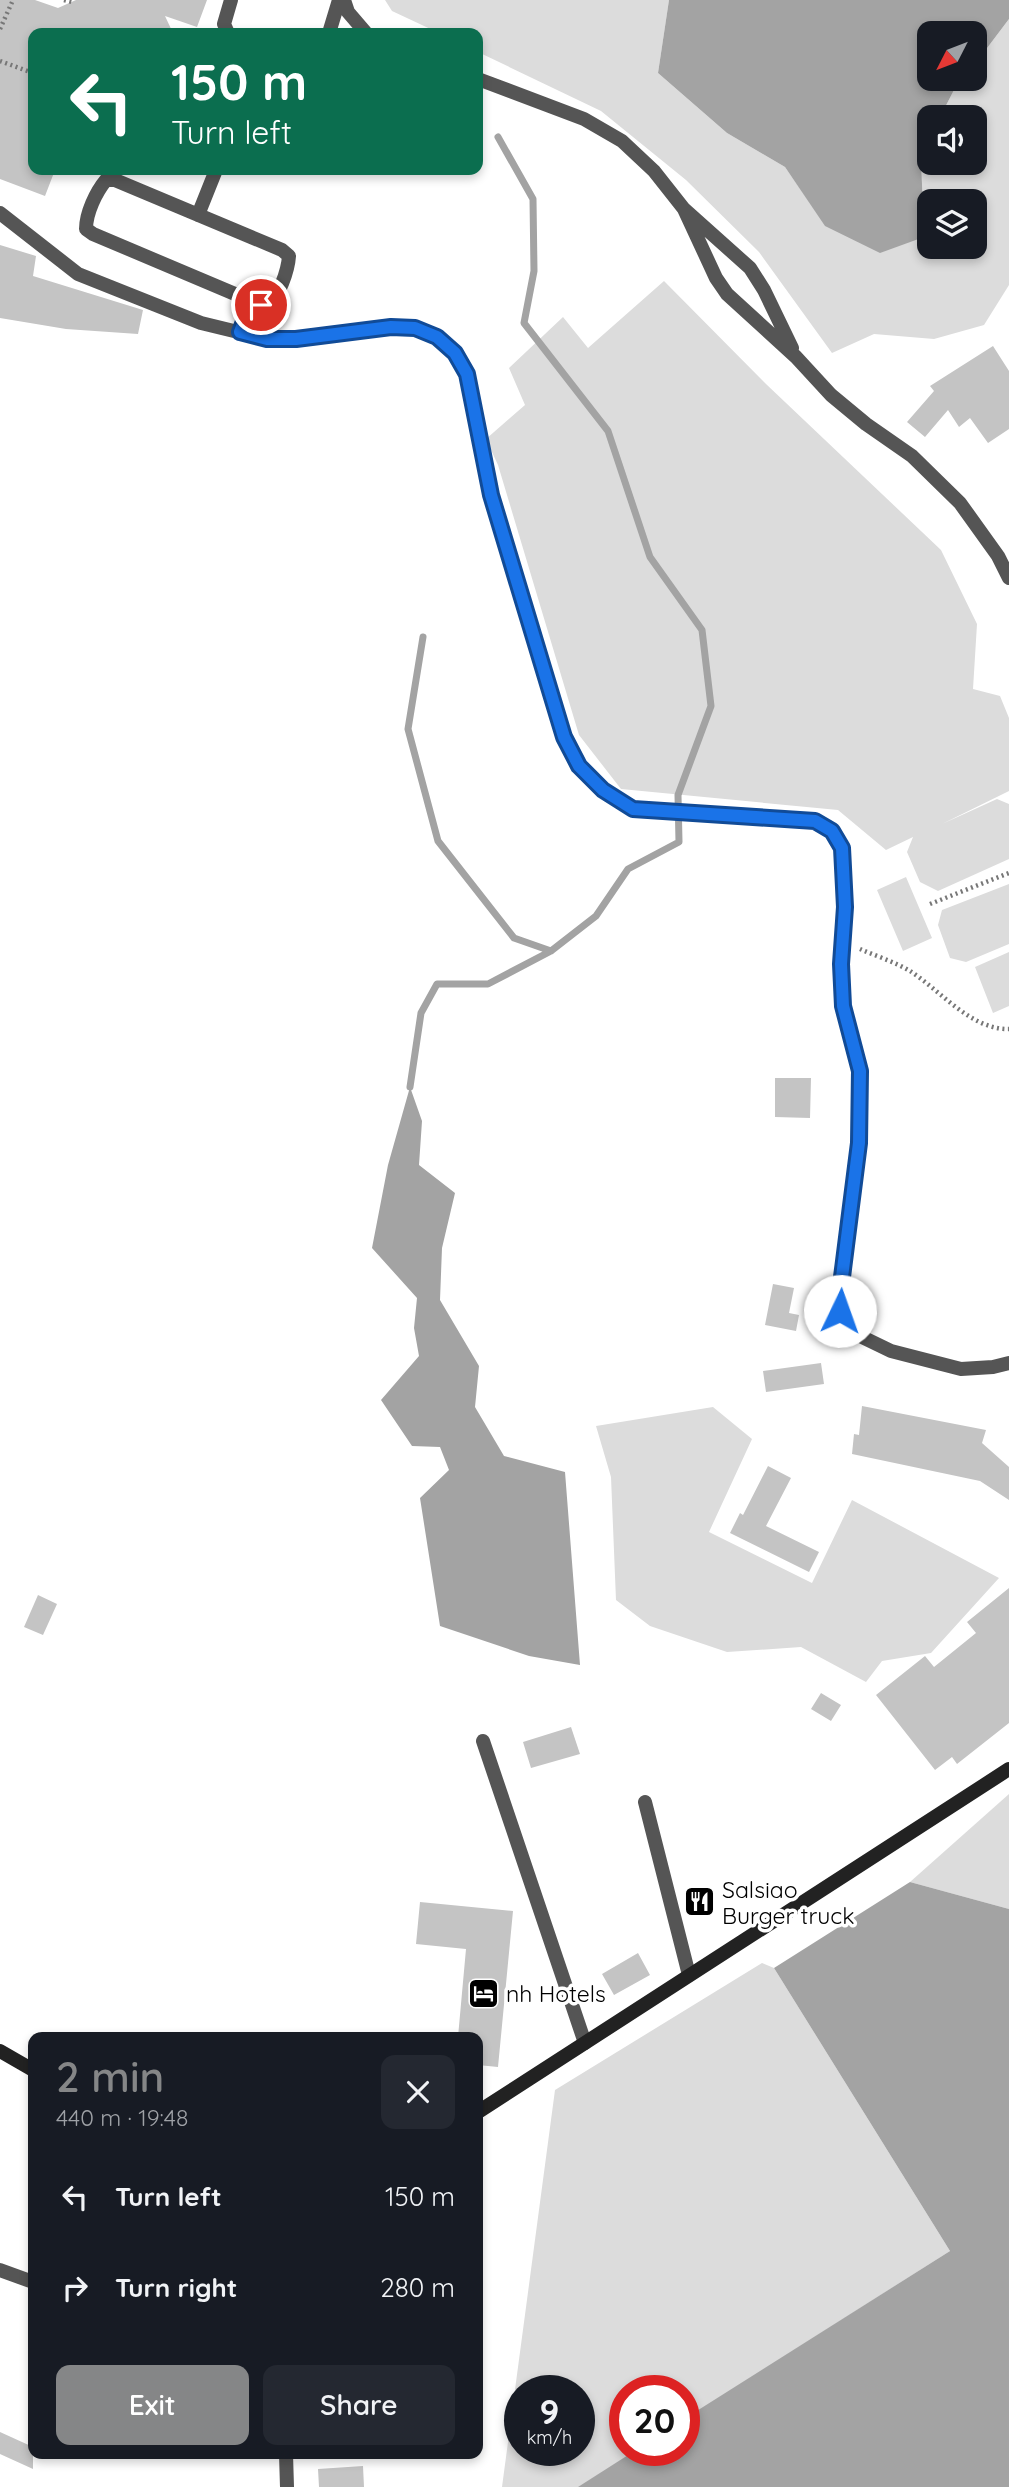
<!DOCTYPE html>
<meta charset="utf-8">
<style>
:root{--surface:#171b24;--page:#242831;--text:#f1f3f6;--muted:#9ea1a6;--accent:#858687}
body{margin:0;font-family:Quicksand,sans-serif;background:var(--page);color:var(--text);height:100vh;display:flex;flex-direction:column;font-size:26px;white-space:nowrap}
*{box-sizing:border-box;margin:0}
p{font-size:23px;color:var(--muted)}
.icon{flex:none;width:38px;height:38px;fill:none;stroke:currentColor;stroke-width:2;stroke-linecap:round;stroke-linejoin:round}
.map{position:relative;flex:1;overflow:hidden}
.sheet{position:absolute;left:28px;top:2032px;width:455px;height:427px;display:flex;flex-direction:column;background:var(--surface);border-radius:14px;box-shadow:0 4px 10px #0003}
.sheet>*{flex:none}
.hud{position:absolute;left:28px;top:28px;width:455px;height:147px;border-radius:14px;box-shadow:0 4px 10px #0003;background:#0b6e4f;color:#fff;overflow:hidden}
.needle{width:46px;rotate:228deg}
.tools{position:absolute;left:917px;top:21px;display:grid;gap:14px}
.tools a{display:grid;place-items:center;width:70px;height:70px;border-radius:14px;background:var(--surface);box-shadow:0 4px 10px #0003;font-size:35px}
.speed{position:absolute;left:504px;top:2375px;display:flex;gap:14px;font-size:35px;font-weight:700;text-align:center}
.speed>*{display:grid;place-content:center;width:91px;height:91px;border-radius:50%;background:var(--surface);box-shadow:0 4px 10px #0003;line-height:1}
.speed small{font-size:18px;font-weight:400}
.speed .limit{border:10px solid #d22;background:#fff;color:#111}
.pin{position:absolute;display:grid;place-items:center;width:60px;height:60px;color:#fff;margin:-30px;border:4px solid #fff;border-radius:50%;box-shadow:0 2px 7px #0007}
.me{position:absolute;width:77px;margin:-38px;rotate:3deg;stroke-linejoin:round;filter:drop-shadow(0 0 5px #0008)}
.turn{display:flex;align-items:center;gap:24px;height:147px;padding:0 28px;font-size:32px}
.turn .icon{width:91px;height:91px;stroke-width:2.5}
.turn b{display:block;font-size:49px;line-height:60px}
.round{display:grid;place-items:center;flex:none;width:74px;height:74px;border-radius:14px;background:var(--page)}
.overview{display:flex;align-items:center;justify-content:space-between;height:119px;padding:0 28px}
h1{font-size:42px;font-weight:600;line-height:52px;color:var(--accent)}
.cta{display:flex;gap:14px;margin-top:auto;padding:14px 28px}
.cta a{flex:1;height:80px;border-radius:14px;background:var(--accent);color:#fff;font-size:28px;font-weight:600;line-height:80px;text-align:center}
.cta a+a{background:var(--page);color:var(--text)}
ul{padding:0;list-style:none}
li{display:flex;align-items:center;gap:21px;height:91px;padding:0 28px}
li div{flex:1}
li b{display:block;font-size:26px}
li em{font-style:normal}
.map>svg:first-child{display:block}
.green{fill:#dcdcdc;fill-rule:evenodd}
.water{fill:#a3a3a3}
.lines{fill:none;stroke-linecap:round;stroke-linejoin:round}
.stream{stroke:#a3a3a3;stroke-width:7}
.building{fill:#c4c4c4}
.path{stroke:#777;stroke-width:4.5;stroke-dasharray:2 3.5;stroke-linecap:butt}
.lane{stroke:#555;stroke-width:14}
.street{stroke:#555;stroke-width:14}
.secondary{stroke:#222;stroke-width:14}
.route-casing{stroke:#114b97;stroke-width:18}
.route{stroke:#1a73e8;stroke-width:12}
.labels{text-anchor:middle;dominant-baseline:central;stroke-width:7;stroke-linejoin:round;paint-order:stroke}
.poi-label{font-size:23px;fill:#000;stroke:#fff;text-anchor:start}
</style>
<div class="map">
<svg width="1009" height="2487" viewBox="0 0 1009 2487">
<rect width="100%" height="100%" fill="#fff"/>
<path class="green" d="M385 0H669L658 73 727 133 785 167 826 226 924 237 921 158 929 140V163H975V117H940L954 90 963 79H975V64L1009 19V285L984 325 934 339 874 334 832 353 759 252 686 180 601 111 478 52V33H439L392 11ZM929 201H975V247H929Z
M664 281 766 384 941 550 977 624 973 689 1000 696 1009 718V791L942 824 997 799 1009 804V859L938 891 920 882 907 852 913 837 886 850 838 810 621 789 579 735 498 465 486 439 525 405 509 368 563 317 588 348Z
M906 877 932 938 903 951 877 890Z
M1009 884V944L966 962 950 958 938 925 942 910Z
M1009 952V1006L993 1013 975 967Z
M713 1407 752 1439 709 1532 812 1583 852 1500 999 1578 931 1653 882 1661 866 1682 801 1647 727 1652 650 1626 616 1600 611 1477 596 1426Z
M1009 1794V1909L910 1882Z
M762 1963 774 1968 950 2251 684 2420V2390H625V2450H637L579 2487H502L555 2090ZM520 2390H579V2450H520Z"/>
<path class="water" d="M669 0H1009V19L975 64V33H929V79H963L954 90 940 117H929V140L921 158 924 237 880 253 825 226 785 167 727 133 658 73Z
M410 1087 422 1121 419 1165 455 1193 442 1248 440 1300 479 1366 475 1407 504 1456 565 1472 580 1665 529 1656 440 1626 420 1498 449 1470 440 1447 412 1446 381 1400 419 1356 414 1328 417 1298 372 1248 388 1165Z
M910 1882 1009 1909V2487H578L636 2450H684V2419L950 2251 774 1968Z"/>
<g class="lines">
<path class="stream" d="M423 637 408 729 438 841 514 938 551 951
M410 1087 421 1013 437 984H488L551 951 596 916 628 869 679 842 678 795 711 706 702 630 650 557 608 431 524 323 534 271 533 199 498 137"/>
</g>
<path class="building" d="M0 0H35L58 8 76 0H207L197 27 165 16 173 33H33V170H55L45 196 0 179Z
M0 245 36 256 33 276 143 310 138 334 66 329 0 318Z
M993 346 1009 371V429L988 443 970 418 959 427 948 410 925 437 907 422 934 391 930 386Z
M775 1078H811L810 1118 775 1117Z
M773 1284 794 1288 789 1313 799 1315 796 1331 765 1325Z
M821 1363 824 1384 766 1392 763 1371Z
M862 1406 986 1430 982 1443 1009 1467V1500L980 1481 852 1454 854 1434 859 1435Z
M768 1466 791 1478 766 1526 819 1552 809 1572 730 1533 740 1513 743 1515Z
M1009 1588V1723L957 1764 952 1757 935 1770 876 1695 925 1656 934 1667 976 1633 967 1622Z
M38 1595 57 1604 43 1635 24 1627Z
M821 1693 841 1705 831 1721 811 1709Z
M571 1727 580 1754 531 1768 523 1742Z
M420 1902 513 1911 498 2067 478 2065V2037H458L466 1949 416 1944Z
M638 1953 650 1975 614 1995 602 1974Z
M0 2432 33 2447V2469L0 2454Z
M363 2466 364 2487H319L318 2469Z"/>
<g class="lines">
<path class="path" d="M64 0 72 2
M0 29 13 0
M0 61 33 73
M930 904 1009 873
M860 949C876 956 895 962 910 971 940 990 971 1030 1009 1029"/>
<path class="lane" d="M344 0 348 12 366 33
M228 33 224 24 231 0
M329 33 339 0
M478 79 584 119 622 141 654 171 684 209 750 268 764 290 792 348
M106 180H115L282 250 289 256C288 271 279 296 268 306L261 305 93 234 86 229C86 213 96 192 106 180Z
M684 209 716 278 727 294 796 357 831 395 866 424 912 456 960 503 998 556 1009 578
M0 213 78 274 201 323 267 339H296L391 327 415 328 437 337 455 353 467 374 491 495 564 737 579 766 603 790 633 809 815 821 832 831 842 848 845 907 841 964 843 1006 860 1071 859 1143 842 1277 840 1311 847 1323 860 1336 891 1351 961 1369 993 1367 1009 1363
M198 215 216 170
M240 332 252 301
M483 1741 585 2043
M645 1802 689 1975"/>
<path class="street" d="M0 2270 33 2282
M286 2454 287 2487"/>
<path class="secondary" d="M0 2051 33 2070
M478 2112 1009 1769"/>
</g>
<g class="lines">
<defs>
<path id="route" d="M261 305 252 301 240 332 267 339H296L391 327 415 328 437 337 455 353 467 374 491 495 564 737 579 766 603 790 633 809 815 821 832 831 842 848 845 907 841 964 843 1006 860 1071 859 1143 842 1277 840 1311"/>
</defs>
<use href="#route" class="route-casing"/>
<use href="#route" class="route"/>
</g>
<defs>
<symbol id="restaurant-square" viewBox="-11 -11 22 22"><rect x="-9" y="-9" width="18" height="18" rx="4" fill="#000" stroke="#fff"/><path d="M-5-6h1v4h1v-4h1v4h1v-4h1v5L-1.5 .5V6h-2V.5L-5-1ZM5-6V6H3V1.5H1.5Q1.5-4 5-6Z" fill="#fff"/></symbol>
<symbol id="hotel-square" viewBox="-11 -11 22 22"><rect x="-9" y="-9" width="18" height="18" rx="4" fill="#000" stroke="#fff"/><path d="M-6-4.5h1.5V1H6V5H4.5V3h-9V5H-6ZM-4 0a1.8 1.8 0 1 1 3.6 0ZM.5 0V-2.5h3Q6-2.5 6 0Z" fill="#fff"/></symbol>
</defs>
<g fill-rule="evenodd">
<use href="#restaurant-square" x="682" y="1884" width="35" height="35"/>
<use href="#hotel-square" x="466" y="1976" width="35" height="35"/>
</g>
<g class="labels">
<g class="poi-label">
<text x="722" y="1889">Salsiao<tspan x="722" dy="26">Burger truck</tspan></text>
<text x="506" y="1993">nh Hotels</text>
</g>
</g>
</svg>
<div class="tools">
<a><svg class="needle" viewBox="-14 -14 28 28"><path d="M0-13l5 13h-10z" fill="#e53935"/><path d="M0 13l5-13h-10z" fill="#9ea1a6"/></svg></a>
<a><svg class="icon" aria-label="sound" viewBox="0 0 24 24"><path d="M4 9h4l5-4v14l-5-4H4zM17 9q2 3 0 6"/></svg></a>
<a><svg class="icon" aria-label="layers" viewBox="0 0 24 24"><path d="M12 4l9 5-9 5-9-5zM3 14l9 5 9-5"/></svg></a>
</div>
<div class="speed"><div>9<small>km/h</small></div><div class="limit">20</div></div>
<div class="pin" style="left:261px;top:305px;background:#d93025"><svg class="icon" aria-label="arrive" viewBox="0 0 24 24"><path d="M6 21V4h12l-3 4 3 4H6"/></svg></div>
<svg class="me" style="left:840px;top:1311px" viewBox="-20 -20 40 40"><circle r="19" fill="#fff"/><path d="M0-13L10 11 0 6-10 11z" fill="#1a73e8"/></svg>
<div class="hud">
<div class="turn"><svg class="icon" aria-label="left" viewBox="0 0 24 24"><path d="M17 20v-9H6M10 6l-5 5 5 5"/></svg><div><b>150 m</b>Turn left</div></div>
</div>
<section class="sheet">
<div class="overview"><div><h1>2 min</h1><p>440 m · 19:48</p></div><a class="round"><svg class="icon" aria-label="close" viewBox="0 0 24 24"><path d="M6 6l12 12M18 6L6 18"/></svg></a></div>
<ul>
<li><svg class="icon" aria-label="left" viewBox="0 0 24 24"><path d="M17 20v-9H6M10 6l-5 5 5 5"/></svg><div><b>Turn left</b></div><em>150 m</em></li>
<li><svg class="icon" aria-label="right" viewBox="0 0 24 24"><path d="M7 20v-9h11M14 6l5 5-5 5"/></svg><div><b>Turn right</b></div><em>280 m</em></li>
</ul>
<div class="cta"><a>Exit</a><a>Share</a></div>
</section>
</div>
